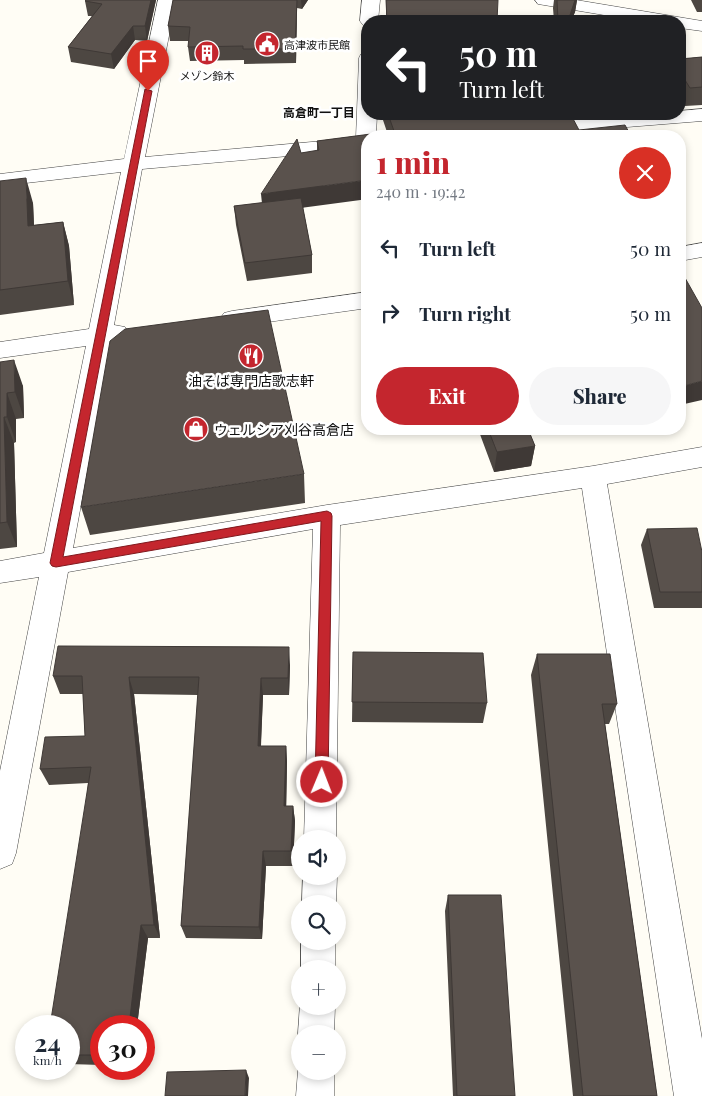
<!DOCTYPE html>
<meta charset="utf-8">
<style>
:root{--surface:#fff;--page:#f6f6f7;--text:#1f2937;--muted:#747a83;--accent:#c4262e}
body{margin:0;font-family:"Playfair Display","Noto Sans JP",serif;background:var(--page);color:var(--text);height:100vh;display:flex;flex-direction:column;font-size:19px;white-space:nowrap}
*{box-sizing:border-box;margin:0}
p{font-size:16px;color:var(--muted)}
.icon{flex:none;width:28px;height:28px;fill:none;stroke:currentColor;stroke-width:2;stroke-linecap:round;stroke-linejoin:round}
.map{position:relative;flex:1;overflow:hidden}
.drawer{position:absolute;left:361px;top:130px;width:325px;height:305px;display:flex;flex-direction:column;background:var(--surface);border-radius:20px;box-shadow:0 2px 8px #0003}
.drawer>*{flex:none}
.hud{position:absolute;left:361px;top:15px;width:325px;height:105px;border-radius:20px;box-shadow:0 2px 8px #0003;background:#202124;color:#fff;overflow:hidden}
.tools{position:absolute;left:291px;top:830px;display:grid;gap:10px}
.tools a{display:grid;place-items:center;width:55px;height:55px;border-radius:50%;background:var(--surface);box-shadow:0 2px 8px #0003;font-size:25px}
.speed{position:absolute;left:15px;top:1015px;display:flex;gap:10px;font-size:25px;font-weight:700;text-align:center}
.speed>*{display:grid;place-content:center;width:65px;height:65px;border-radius:50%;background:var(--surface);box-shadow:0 2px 8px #0003;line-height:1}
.speed small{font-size:12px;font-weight:400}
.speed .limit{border:8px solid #d22;background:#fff;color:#111}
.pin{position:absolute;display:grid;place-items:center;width:42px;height:42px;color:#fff;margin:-51px -21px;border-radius:50% 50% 50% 0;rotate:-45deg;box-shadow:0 0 5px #0007}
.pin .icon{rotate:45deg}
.me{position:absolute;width:55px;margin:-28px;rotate:1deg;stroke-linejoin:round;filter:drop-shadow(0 0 4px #0008)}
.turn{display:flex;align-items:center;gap:18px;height:105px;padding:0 15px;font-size:22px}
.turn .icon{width:65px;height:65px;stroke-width:2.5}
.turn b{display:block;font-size:35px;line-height:42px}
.round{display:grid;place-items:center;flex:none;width:52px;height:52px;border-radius:26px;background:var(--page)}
.summary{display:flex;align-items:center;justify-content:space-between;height:85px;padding:0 15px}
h1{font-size:30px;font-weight:800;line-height:38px;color:var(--accent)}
.button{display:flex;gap:10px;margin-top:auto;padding:10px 15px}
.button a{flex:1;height:58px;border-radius:30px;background:var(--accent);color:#fff;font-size:20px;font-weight:800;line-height:58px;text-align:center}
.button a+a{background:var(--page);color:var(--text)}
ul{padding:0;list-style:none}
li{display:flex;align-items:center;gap:15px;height:65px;padding:0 15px}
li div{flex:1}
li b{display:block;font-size:19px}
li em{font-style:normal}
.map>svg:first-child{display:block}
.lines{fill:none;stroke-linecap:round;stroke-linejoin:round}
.minor-casing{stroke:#444;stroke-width:1}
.minor{fill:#fff;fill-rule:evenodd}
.wall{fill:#4d4742}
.shaded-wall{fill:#3f3936}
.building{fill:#5a524d;stroke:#3f3936}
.route{fill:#c4262e;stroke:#7f191e}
.labels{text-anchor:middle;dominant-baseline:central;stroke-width:5;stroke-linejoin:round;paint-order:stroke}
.far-poi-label{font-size:11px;fill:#111;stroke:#fff;text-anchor:start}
.far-neighbourhood-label{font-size:12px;font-weight:bold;fill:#111;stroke:#fff}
.poi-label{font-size:14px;fill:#111;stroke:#fff}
</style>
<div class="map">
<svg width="702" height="1096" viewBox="0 0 702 1096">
<rect width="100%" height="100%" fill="#fffdf5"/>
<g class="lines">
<defs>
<path id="minor" d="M158 0H176L145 157 356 138 359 58 361 54 368 52V114H377L376 136H368V149L142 169 114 325 125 327 129 333 125 339 111 342 73 548 327 505 593 466 702 447V467L607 484 702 1039V1096H674L582 488 340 525 336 839H304L313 529 68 572 16 853 12 864 0 869V771L39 577 0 583V561L44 553 86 346 0 358V342L89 329 121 172 0 186V174L124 159Z
M362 0H380L378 21H368V26L363 25 360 21Z
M535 0H576L702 21V31L680 28V21H640L538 4Z
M702 109V121L540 134 533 132 530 128 533 124 540 122 643 114H680V111Z
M702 243V257L680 261V247Z
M368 292V308L232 327 224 325 220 319 224 313 232 311Z
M303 876H337L336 904H302Z
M301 941H335V969H301Z
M300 1004V1006H335L334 1034H300V1039L298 1034Z
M300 1065V1071H334V1096H296L298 1071Z"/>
</defs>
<use href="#minor" class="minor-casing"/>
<use href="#minor" class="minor"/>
</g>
<path class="wall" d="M86 0H156L147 41 135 40 114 69 71 62 68 47 92 16H88L85 1Z
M173 0H308L302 9 297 8 296 63 244 64V60L190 61 188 47 189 41H170L168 26Z
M386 0 497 21H501H386Z
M554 0H577L575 12 571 21H554L553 8Z
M691 0H702V12H697Z
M702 57V105L685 106 680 98V59Z
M381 114H561L560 115 579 130 631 136H368L303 208 312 255V273L247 281 236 225 234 206 262 203 301 153 317 151V141L387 132Z
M0 181 33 203 34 225 63 222 69 246 74 305 0 315Z
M0 362 23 386 24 418 16 419V442L14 443 17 547 0 549Z
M478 429H528L535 446 531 466 494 472Z
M304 474 305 503 90 535 81 507Z
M647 529 702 552V608H654L641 545Z
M353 652 487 703 483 723 352 722Z
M537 654 617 704 609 724H605L657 1096H573L531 675Z
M290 665 289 695H263L261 746H286L287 762 286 806H293L295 821 293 866H266L262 939 186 938 181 926 198 695 134 694 160 938H148L137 1026H101V1065L69 1064V1026L88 783 49 785 40 769 85 736 83 694H60L53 676Z
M448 895 515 1096H453L445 911Z"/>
<path class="shaded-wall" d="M151 0H156L147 41 145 26Z
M297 0V8L296 63 295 49Z
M301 0H308L302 9Z
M575 0H577L575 12 571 21H568Z
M133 26 135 40 114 69 111 54Z
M436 114H445L444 128 433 117Z
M26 178 33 203 35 251 28 226Z
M368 180V199L263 213 261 194Z
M63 222 69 246 74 305 68 281Z
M14 360 23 386 24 418 15 392Z
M702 381V400L680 405V387Z
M7 393 16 419V442L7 417Z
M4 417 14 443 17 547 7 522Z
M535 446 531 466 494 472 497 452Z
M289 647 290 665 289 695 288 678Z
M129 677 134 694 160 938 154 925Z
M261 678 263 695 260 762 258 746Z
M286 746 287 762 286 821 284 806Z
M293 806 295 821 293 866 291 851Z
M263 851 266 866 262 939 259 927Z
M141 925 148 938 137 1026H129Z
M246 1070 249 1078 248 1096H245Z"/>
<path class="building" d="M86 0H151L145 26H133L111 54 68 47 102 4 85 1Z
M173 0H297L295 49H243V46L188 47 190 27 168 26Z
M386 0H498L497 21H501H387Z
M557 0H575L568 21H558Z
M702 57V87L690 88 680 72V59Z
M388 114H436L433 117 435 119H518L571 115 579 130 625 125 631 136H368V180L261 194 297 139 301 153 319 150 317 141 394 131Z
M26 178 28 226 63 222 68 281 0 290V181Z
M301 198 312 255 245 263 234 206Z
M680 269 702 308V381L680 387Z
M268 310 304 474 81 507 110 341 125 329Z
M14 360 15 392 7 393V417H4L7 522 0 523V362Z
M488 429H528L535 446 497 452Z
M697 528 702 552V592H660L647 529Z
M58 646 289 647 288 678H261L258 746H286L284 806H293L291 851H263L259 927 181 926 199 677H129L154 925H141L129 1026H101V1055H69V1026H50L91 767 40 769 45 737 85 736 82 676H53Z
M353 652 483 653 487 703 352 702Z
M537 654H610L617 704H602L657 1096H583Z
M448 895H501L515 1096H457Z
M246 1070 245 1096H165L167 1072Z"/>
<path class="route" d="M145 89 152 91 63 557 327 511 331 513 332 516 328 782 326 786 322 788 317 786 315 782 321 521 56 567 52 566 50 563Z"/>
<defs>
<symbol id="civic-disc" viewBox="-11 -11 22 22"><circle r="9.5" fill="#c4262e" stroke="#fff"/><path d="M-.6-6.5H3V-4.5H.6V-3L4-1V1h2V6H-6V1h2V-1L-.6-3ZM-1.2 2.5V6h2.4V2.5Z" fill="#fff"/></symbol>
<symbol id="building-disc" viewBox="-11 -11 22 22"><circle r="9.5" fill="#c4262e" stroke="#fff"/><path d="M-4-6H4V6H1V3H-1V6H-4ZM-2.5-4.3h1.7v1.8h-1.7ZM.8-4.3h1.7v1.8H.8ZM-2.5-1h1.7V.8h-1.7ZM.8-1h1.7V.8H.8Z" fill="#fff"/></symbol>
<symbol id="restaurant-disc" viewBox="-11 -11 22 22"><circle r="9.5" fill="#c4262e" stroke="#fff"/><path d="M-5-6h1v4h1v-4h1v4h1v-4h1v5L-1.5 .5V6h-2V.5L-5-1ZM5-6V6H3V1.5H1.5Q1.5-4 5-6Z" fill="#fff"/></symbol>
<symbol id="shop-disc" viewBox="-11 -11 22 22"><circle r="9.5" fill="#c4262e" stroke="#fff"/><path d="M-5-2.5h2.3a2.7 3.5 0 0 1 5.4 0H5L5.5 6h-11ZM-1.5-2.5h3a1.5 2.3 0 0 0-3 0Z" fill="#fff"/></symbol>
</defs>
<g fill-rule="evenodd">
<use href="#civic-disc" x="253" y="30" width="28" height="28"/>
<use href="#building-disc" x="193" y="39" width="28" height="28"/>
<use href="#restaurant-disc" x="237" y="342" width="28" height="28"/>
<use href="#shop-disc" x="182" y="415" width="28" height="28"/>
</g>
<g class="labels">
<g class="far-poi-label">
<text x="284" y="44">高津波市民館</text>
<text x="207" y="75" text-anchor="middle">メゾン鈴木</text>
</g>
<g class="far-neighbourhood-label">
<text x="319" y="112">高倉町一丁目</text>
</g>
<g class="poi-label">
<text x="251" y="380">油そば専門店歌志軒</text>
<text x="214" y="429" text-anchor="start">ウェルシア刈谷高倉店</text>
</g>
</g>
</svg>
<div class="tools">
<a><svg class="icon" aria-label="sound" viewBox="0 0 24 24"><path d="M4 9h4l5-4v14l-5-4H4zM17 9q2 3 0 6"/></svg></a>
<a><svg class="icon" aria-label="search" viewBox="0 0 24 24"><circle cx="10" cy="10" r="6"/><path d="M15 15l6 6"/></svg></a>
<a>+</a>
<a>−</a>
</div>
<div class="speed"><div>24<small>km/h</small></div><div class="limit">30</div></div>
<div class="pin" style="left:148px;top:91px;background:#d93025"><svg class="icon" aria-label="arrive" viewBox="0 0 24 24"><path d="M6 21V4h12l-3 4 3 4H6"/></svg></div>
<svg class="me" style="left:322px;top:782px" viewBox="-20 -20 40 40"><circle r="17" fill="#c4262e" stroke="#fff" stroke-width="3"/><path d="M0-11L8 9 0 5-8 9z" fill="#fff"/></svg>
<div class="hud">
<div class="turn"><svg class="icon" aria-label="left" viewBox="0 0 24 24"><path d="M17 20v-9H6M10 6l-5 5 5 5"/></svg><div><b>50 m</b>Turn left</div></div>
</div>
<section class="drawer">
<div class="summary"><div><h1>1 min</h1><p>240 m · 19:42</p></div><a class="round" style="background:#d93025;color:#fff"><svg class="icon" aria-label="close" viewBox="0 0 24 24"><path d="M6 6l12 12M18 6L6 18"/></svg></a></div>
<ul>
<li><svg class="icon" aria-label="left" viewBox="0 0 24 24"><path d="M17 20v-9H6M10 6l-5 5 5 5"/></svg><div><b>Turn left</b></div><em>50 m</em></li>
<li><svg class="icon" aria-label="right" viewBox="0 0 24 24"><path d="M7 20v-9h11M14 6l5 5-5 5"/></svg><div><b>Turn right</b></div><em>50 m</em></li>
</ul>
<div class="button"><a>Exit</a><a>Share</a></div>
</section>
</div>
